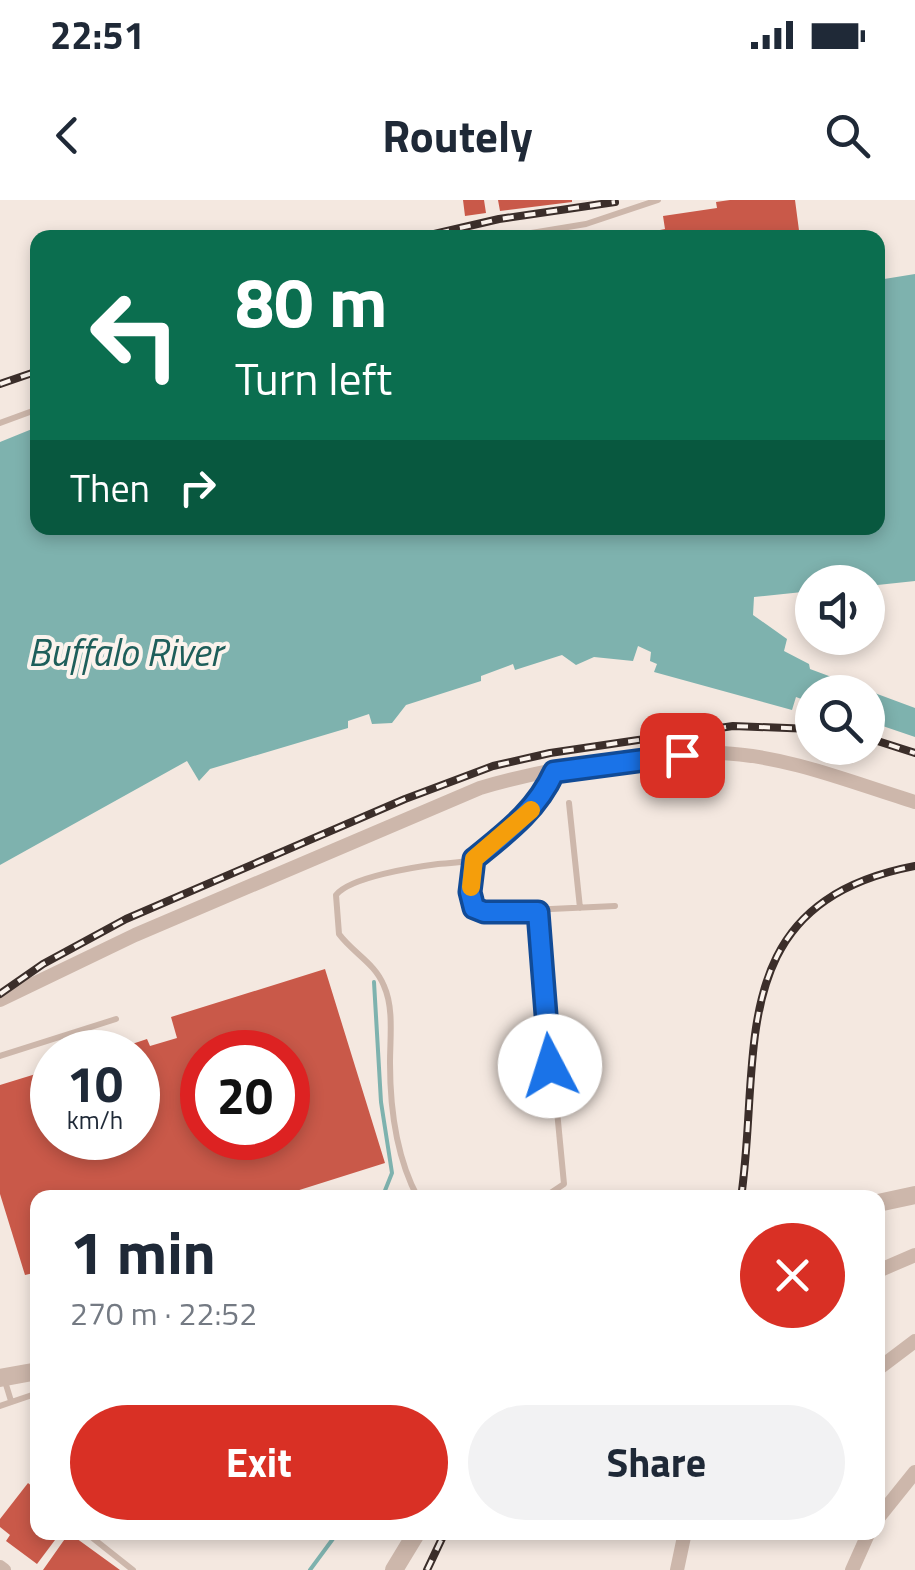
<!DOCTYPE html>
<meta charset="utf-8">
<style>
:root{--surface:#fff;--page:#f2f2f3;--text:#1f2937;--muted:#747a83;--accent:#d93025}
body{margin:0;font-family:"Titillium Web",sans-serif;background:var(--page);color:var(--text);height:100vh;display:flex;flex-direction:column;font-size:38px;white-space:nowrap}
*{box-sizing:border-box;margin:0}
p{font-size:32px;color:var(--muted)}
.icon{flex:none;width:55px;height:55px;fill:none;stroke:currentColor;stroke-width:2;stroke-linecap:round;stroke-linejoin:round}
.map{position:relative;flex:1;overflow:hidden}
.panel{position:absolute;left:30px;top:990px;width:855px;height:350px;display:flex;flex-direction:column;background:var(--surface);border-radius:20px;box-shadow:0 5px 15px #0003}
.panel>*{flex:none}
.guide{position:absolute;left:30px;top:30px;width:855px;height:305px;border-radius:20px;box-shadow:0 5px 15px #0003;background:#0b6e4f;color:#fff;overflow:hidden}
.tools{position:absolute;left:795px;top:365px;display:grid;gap:20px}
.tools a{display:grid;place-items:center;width:90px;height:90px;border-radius:50%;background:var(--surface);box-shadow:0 5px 15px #0003;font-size:50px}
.speed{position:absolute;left:30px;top:830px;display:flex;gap:20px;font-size:50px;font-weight:700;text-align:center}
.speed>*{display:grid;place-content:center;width:130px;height:130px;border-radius:50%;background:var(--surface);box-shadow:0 5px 15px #0003;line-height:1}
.speed small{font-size:25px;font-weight:400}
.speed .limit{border:15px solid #d22;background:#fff;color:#111}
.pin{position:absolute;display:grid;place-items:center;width:85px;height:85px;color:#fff;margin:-42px;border-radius:20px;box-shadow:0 5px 15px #0006}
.me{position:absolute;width:110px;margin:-55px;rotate:355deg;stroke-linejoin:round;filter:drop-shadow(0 0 8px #0008)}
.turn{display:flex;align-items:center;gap:35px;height:210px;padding:0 40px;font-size:45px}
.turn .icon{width:130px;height:130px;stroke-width:2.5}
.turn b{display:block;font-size:70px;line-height:85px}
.then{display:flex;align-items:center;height:95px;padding:0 40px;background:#0003;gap:20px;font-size:38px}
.round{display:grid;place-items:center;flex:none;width:105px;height:105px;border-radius:52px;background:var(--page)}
.overview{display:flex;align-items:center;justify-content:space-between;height:170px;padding:0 40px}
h1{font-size:60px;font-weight:700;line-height:75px}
.button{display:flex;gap:20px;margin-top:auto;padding:20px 40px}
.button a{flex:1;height:115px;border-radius:60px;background:var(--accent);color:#fff;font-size:40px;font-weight:700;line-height:115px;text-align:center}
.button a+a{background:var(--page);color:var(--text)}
.status{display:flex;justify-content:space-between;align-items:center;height:70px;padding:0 50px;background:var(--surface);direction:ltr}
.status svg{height:28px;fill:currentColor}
header{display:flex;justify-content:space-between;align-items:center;height:130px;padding:0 40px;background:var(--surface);font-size:45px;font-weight:700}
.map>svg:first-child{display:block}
.water{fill:#7eb2ae}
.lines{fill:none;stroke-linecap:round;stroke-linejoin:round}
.stream{stroke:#7eb2ae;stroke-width:4}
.building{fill:#c95949;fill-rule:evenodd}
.service{stroke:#cdb7ab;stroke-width:6}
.minor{stroke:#cdb7ab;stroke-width:14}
.tertiary{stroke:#cdb7ab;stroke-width:18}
.rail-casing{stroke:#3b2e2a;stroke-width:8}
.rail{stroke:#fbf3ed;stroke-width:4;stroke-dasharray:11;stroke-linecap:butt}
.route-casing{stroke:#114b97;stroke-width:25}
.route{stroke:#1a73e8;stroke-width:18}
.slow{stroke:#f59e0b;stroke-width:18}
.labels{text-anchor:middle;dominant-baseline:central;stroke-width:8;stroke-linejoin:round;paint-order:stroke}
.water-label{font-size:38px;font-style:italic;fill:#1e5e5a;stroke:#fbf3ed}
</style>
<div class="status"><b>22:51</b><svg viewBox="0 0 49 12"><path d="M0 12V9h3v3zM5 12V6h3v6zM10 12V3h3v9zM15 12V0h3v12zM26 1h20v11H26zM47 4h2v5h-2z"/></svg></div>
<header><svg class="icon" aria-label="back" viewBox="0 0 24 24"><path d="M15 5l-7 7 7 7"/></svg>Routely<svg class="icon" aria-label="search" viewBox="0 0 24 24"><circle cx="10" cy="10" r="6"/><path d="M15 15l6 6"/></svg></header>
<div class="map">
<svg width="915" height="1370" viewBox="0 0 915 1370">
<rect width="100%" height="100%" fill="#f4e8e0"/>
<path class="water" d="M915 74V381L868 386V382H812V391L754 397 753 415 787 439 784 451 809 464 810 469 915 508V537L868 521V492H812V503L796 497 792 510 654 472 657 464 650 461 651 452 638 446 633 461 594 457 576 465 562 455 515 470 513 464 481 476V481L406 505 392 523 372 524 369 514 348 521V528L210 569 199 581 187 561 0 665V242L37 227 38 328H878V80Z"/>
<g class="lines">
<path class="stream" d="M374 782 381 902 392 973 382 998
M310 1370 338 1332"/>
</g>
<path class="building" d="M463 0H484L486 13 465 16Z
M498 0H572V2L500 11Z
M730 0H795L800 38H621L665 29 663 16 717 8 716 2Z
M325 769 385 963 274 998H38V1072L25 1075 0 994V885L52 869V938H138V852H108L147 839 150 846 177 838 171 817ZM202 852H288V938H202Z
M28 1283 38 1291V1332H61L37 1364 6 1341 10 1335 0 1327V1319Z
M69 1333 120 1370H43Z"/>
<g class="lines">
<path class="service" d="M500 38 586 24 658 0
M0 223 38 209
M569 603 580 708
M474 659 470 702 484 712 615 706
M538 712 564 984 543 998
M0 856 116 819
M418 998C396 957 390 909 390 863 390 838 394 808 384 786 375 763 353 753 339 734L336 695C350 677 415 667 438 664 449 663 466 663 476 658 509 640 538 607 553 573
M4 1178 11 1201
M0 1206 38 1193
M85 1332 133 1370"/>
<path class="minor" d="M0 800 135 735 480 588C544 569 657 549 722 553 788 556 853 583 915 602
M878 1071 915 1055
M878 1169 915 1141
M878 1318 915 1272
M0 1367 4 1370
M677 1370 685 1332
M852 1370 869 1332"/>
<path class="tertiary" d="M878 1003 915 995
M0 1178 38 1171
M394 1370 417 1332"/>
<defs>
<path id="rail" d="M417 38 499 19 615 2
M0 184 38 171
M868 538 915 553
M0 794 43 764 126 719 405 599 493 566 550 553 733 526 812 529
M741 998C762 854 722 703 915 666
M427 1370 445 1332"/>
</defs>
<use href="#rail" class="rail-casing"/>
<use href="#rail" class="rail"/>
</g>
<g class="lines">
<defs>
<path id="route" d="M550 866 538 712H484L474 708 470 692 474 659C507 632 536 611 554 572L682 555"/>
</defs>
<use href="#route" class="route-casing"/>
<use href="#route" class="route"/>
<path class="slow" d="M471 687 474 659 531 610"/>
</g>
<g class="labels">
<g class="water-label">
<text x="125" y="452">Buffalo River</text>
</g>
</g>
</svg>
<div class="tools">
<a><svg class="icon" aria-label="sound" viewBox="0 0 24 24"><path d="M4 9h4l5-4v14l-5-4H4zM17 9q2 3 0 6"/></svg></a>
<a><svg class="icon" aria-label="search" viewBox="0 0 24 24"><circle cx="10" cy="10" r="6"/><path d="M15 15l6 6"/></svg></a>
</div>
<div class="speed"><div>10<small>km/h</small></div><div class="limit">20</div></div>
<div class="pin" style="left:682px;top:555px;background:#d93025"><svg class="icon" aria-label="arrive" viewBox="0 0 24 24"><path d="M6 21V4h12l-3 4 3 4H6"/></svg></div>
<svg class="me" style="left:550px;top:866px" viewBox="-20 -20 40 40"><circle r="19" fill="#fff"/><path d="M0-13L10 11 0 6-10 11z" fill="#1a73e8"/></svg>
<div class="guide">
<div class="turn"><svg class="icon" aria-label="left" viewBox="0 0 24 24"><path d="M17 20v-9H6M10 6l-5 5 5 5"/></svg><div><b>80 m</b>Turn left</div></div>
<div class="then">Then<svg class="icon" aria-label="right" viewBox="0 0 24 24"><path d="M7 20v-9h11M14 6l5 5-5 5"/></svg></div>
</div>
<section class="panel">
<div class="overview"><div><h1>1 min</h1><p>270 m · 22:52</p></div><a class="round" style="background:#d93025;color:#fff"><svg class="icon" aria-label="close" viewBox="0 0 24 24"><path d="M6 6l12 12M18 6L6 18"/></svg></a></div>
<div class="button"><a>Exit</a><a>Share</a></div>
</section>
</div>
